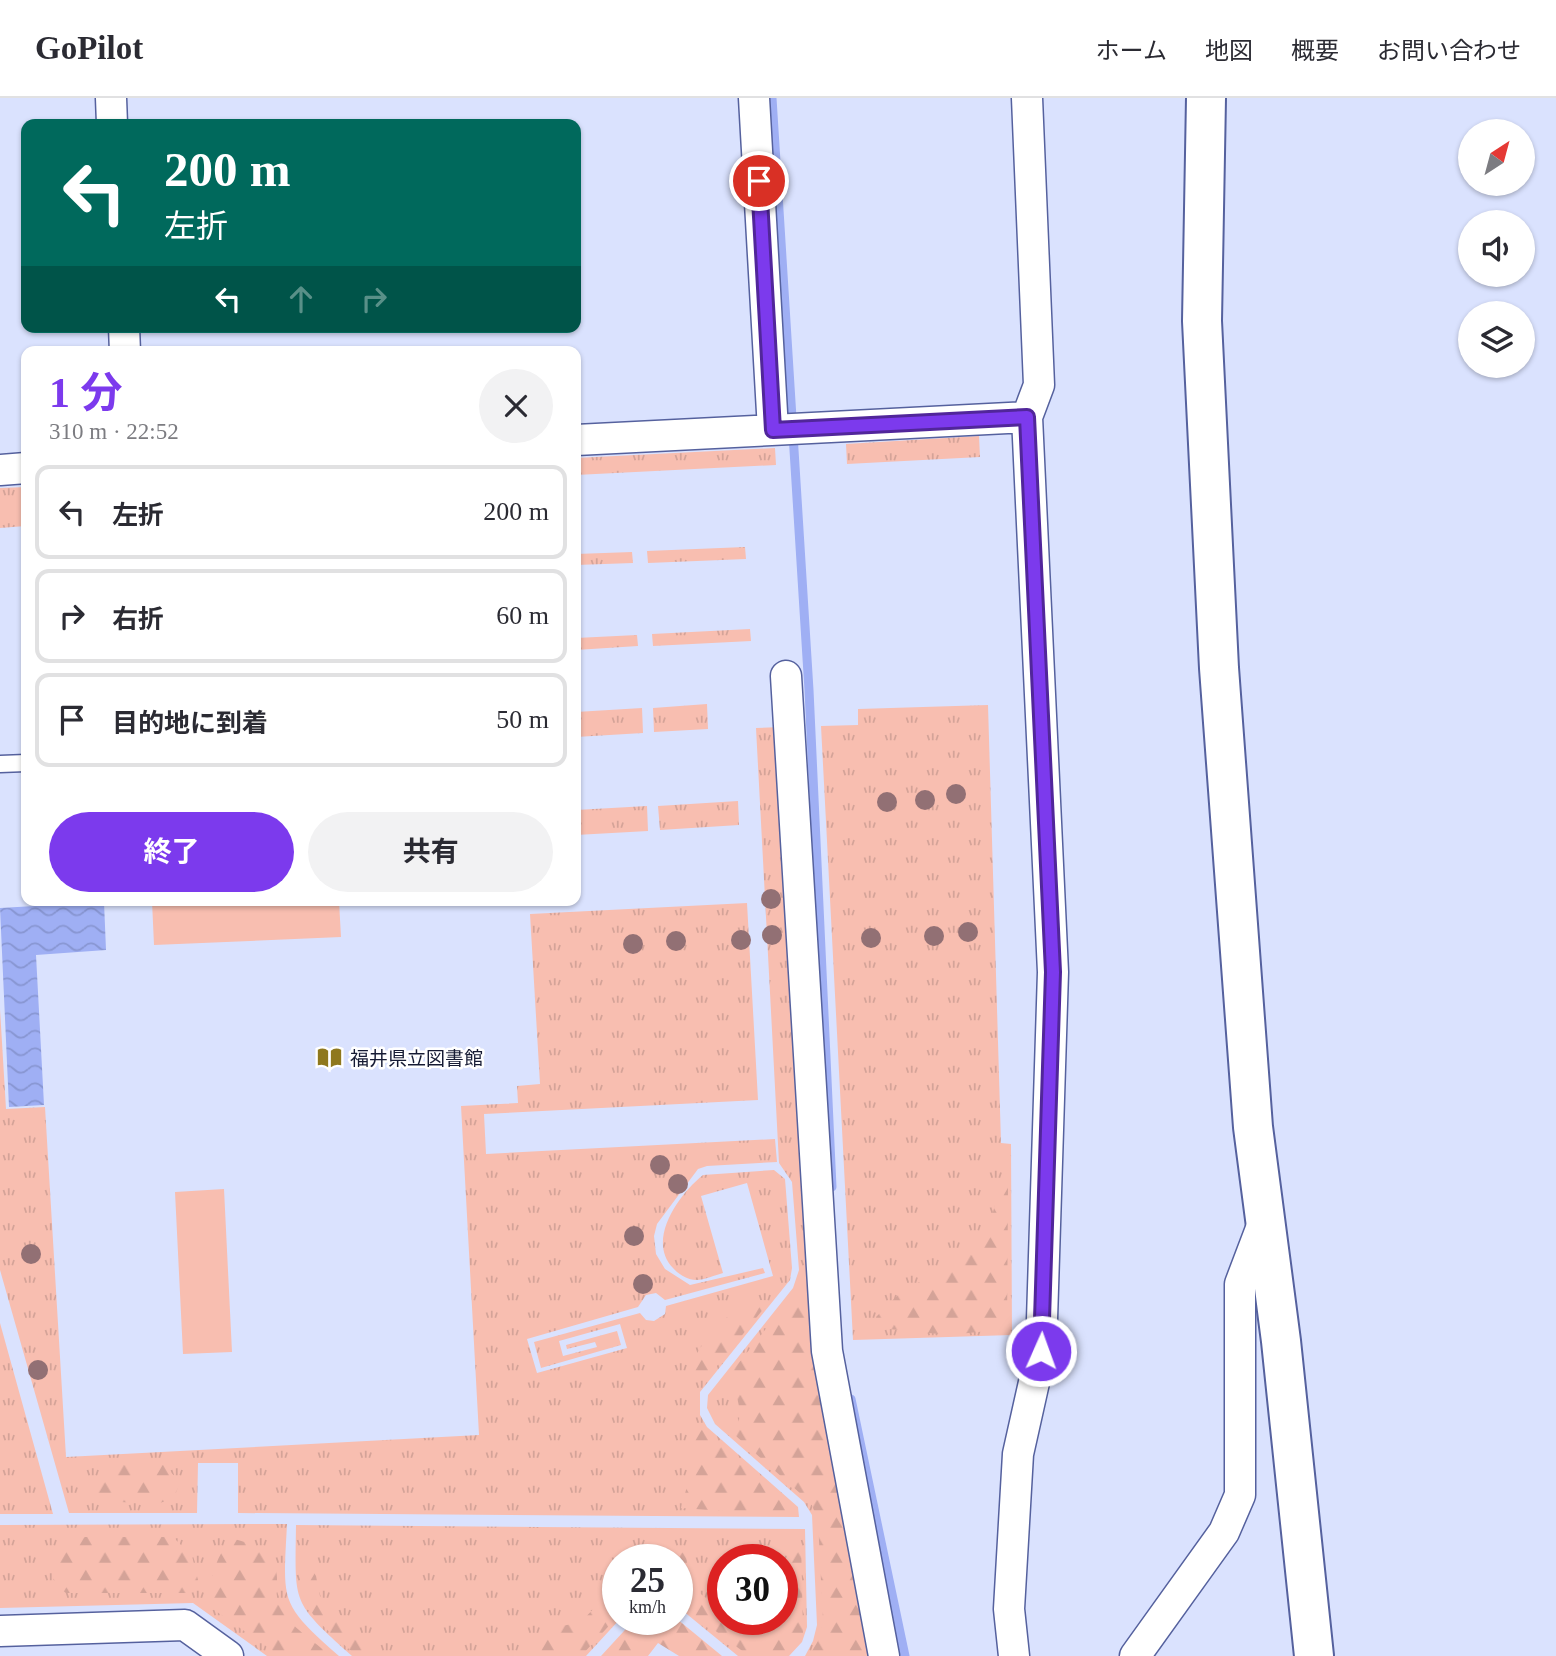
<!DOCTYPE html>
<html lang="ja">
<meta charset="utf-8">
<style>
:root{--surface:#fff;--page:#f2f2f3;--text:#2b2b33;--muted:#7c7c81;--line:#e1e1e2;--accent:#7c3aed}
body{margin:0;font-family:"Times New Roman","Noto Sans JP",serif;background:var(--page);color:var(--text);height:100vh;display:flex;flex-direction:column;font-size:26px;white-space:nowrap}
*{box-sizing:border-box;margin:0}
p{font-size:23px;color:var(--muted)}
.icon{flex:none;width:38px;height:38px;fill:none;stroke:currentColor;stroke-width:2;stroke-linecap:round;stroke-linejoin:round}
.map{position:relative;flex:1;overflow:hidden}
.drawer{position:absolute;left:21px;top:248px;width:560px;height:560px;display:flex;flex-direction:column;background:var(--surface);border-radius:14px;box-shadow:0 2px 5px #0004}
.drawer>*{flex:none}
.guide{position:absolute;left:21px;top:21px;width:560px;height:214px;border-radius:14px;box-shadow:0 2px 5px #0004;background:#00695c;color:#fff;overflow:hidden}
.needle{width:46px;rotate:36deg}
.tools{position:absolute;left:1458px;top:21px;display:grid;gap:14px}
.tools a{display:grid;place-items:center;width:77px;height:77px;border-radius:50%;background:var(--surface);box-shadow:0 2px 5px #0004;font-size:35px}
.speed{position:absolute;left:602px;top:1446px;display:flex;gap:14px;font-size:35px;font-weight:700;text-align:center}
.speed>*{display:grid;place-content:center;width:91px;height:91px;border-radius:50%;background:var(--surface);box-shadow:0 2px 5px #0004;line-height:1}
.speed small{font-size:18px;font-weight:400}
.speed .limit{border:10px solid #d22;background:#fff;color:#111}
.pin{position:absolute;display:grid;place-items:center;width:60px;height:60px;color:#fff;margin:-30px;border:4px solid #fff;border-radius:50%;box-shadow:0 2px 7px #0007}
.me{position:absolute;width:77px;margin:-38px;rotate:2deg;stroke-linejoin:round;filter:drop-shadow(0 0 5px #0008)}
.turn{display:flex;align-items:center;gap:24px;height:147px;padding:0 28px;font-size:32px}
.turn .icon{width:91px;height:91px;stroke-width:2.5}
.turn b{display:block;font-size:49px;line-height:60px}
.lanes{display:flex;align-items:center;height:66px;padding:0 28px;background:#0003;justify-content:center;gap:35px;direction:ltr}
.lanes .off{opacity:.35}
.round{display:grid;place-items:center;flex:none;width:74px;height:74px;border-radius:37px;background:var(--page)}
.overview{display:flex;align-items:center;justify-content:space-between;height:119px;padding:0 28px}
h1{font-size:42px;font-weight:700;line-height:52px;color:var(--accent)}
.button{display:flex;gap:14px;margin-top:auto;padding:14px 28px}
.button a{flex:1;height:80px;border-radius:42px;background:var(--accent);color:#fff;font-size:28px;font-weight:700;line-height:80px;text-align:center}
.button a+a{background:var(--page);color:var(--text)}
ul{padding:0;list-style:none}
li{display:flex;align-items:center;gap:21px;height:94px;margin:0 14px 10px;padding:0 14px;border:4px solid var(--line);border-radius:14px}
li div{flex:1}
li b{display:block;font-size:26px}
li em{font-style:normal}
header{display:flex;align-items:center;gap:42px;box-sizing:border-box;height:98px;padding:0 35px;background:var(--surface);border-bottom:2px solid var(--line)}
header strong{font-size:33px}
nav{display:flex;gap:38px;margin-inline-start:auto;font-size:24px}
.map>svg:first-child{display:block}
.grass{fill:url(#grass-tufts);fill-rule:evenodd}
.forest{fill:url(#forest-firs)}
.garden{fill:#f8beb0}
.water{fill:url(#water-waves)}
.lines{fill:none;stroke-linecap:round;stroke-linejoin:round}
.stream{stroke:#9faff4;stroke-width:9}
.service-casing{stroke:#55619e;stroke-width:19}
.minor-casing{stroke:#55619e;stroke-width:33}
.tertiary-casing{stroke:#55619e;stroke-width:42}
.service{stroke:#fff;stroke-width:16}
.minor{stroke:#fff;stroke-width:30}
.tertiary{stroke:#fff;stroke-width:38}
.tree{fill:#927074}
.route-casing{stroke:#51269a;stroke-width:18}
.route{stroke:#7c3aed;stroke-width:12}
.labels{text-anchor:middle;dominant-baseline:central;stroke-width:5;stroke-linejoin:round;paint-order:stroke}
.poi-label{font-size:19px;fill:#161b34;stroke:#fff;text-anchor:start}
</style>
<header>
<strong>GoPilot</strong>
<nav><a>ホーム</a><a>地図</a><a>概要</a><a>お問い合わせ</a></nav>
</header>
<div class="map">
<svg width="1556" height="1558" viewBox="0 0 1556 1558">
<defs>
<pattern id="grass-tufts" width="24" height="20" patternUnits="userSpaceOnUse" patternTransform="scale(1.75)"><rect width="24" height="20" fill="#f8beb0"/><path d="M3 7l-1-3M5 7V3M7 7l1-3M15 17l-1-3M17 17v-4M19 17l1-3" fill="none" stroke="#d4a398"/></pattern>
<pattern id="forest-firs" width="22" height="20" patternUnits="userSpaceOnUse" patternTransform="scale(1.75)"><rect width="22" height="20" fill="#f8beb0"/><path d="M5 1l3.5 6h-7zM16 11l3.5 6h-7z" fill="#d4a398"/></pattern>
<pattern id="water-waves" width="16" height="10" patternUnits="userSpaceOnUse" patternTransform="scale(1.75)"><rect width="16" height="10" fill="#9faff4"/><path d="M0 5q4-4 8 0t8 0" fill="none" stroke="#8896d2"/></pattern>
</defs>
<rect width="100%" height="100%" fill="#dae2fe"/>
<path class="grass" d="M979 338 980 359 847 366 846 346Z
M775 350 776 367 576 377V360Z
M26 389V428L0 430V390Z
M745 449 746 461 648 465 647 453Z
M632 454 633 465 576 467V456Z
M750 531 751 543 653 548 652 536Z
M637 537 638 548 576 552V540Z
M707 606 708 631 654 634 653 610Z
M988 607 1001 1045 1011 1046 1012 1237 853 1242 821 628 858 627V611Z
M642 610 643 635 576 639V614Z
M782 629 815 1256 876 1558H805L813 1543 817 1527 812 1417 804 1404 715 1326 707 1310 708 1297 793 1190 799 1172 792 1084 779 1065 756 630Z
M738 703 739 727 660 732 658 708Z
M647 708 648 733 576 737V712Z
M747 805 758 1002 484 1016 486 1056 775 1041 777 1064 707 1068 698 1071 657 1126 654 1138 656 1156 665 1171 690 1187 763 1170 765 1175 665 1202 656 1195 646 1197 638 1209 527 1241 537 1275 627 1250 620 1226 559 1243 563 1258 597 1249 595 1244 567 1251 566 1247 617 1233 621 1247 541 1270 534 1244 640 1215 646 1222 654 1223 665 1216 666 1208 773 1178 747 1085 701 1098 723 1175C715 1177 705 1182 696 1182 688 1182 678 1176 673 1170 646 1142 679 1096 703 1077L774 1072 785 1081 792 1170 790 1182 700 1294V1317L707 1329 798 1409 799 1419 238 1415V1365H198L197 1415H69L0 1172V911L6 1011 45 1009 66 1359 479 1337 461 1008 518 1005 517 988 540 986 530 816Z
M0 1225 53 1416H0Z
M287 1426C283 1505 279 1505 339 1558H267L193 1505 0 1510V1427Z
M296 1427 805 1431 807 1529 802 1544 789 1558H738L677 1508V1461H618L620 1521 586 1558H352C291 1503 295 1507 296 1427ZM723 1461H782V1521H723Z"/>
<path class="forest" d="M1008 1089 1007 1231 949 1237 879 1230 876 1219 901 1194 984 1149 998 1095Z
M807 1192 812 1257 868 1558H809L818 1543 823 1523 818 1422 811 1405 736 1338C742 1315 741 1299 726 1281L792 1198Z
M750 1201 770 1203 708 1279 690 1271C698 1245 727 1216 750 1201Z
M702 1331 797 1410V1418L681 1410 686 1392 697 1374C692 1357 689 1346 702 1331Z
M111 1367H164L180 1384 174 1400 157 1406 102 1403 91 1390 102 1369Z
M85 1439H173L192 1458 198 1482 190 1495H66C48 1482 51 1470 58 1450Z
M234 1441C255 1446 278 1457 277 1482 277 1492 275 1500 280 1509 289 1528 315 1544 331 1558H280L210 1509C209 1486 215 1454 234 1441Z
M801 1442 803 1535 780 1558H749L677 1504V1461H639L661 1450 686 1455 689 1487 723 1513V1521H782V1465Z
M310 1468 316 1478 320 1498 384 1558H357C327 1531 297 1514 300 1469Z
M618 1485V1518L581 1558H533L536 1545 547 1530 580 1525Z
M635 1521H677L722 1558H679L658 1545 648 1558H601Z"/>
<path class="garden" d="M152 803H339L341 839 154 847Z
M224 1091 232 1254 183 1256 175 1094Z"/>
<path class="water" d="M104 804 106 852 36 857 44 1007 9 1009 0 810Z"/>
<g class="lines">
<path class="stream" d="M772 0 809 592 832 1089
M851 1301 905 1558"/>
<defs>
<path id="service" d="M0 666 26 665"/>
<path id="minor" d="M111 0 112 26
M754 0 773 332
M124 229 125 254
M576 342 1027 319
M0 372 26 370
M786 578 827 1253 884 1558
M0 1533 185 1527 228 1558
M1014 1558 1009 1511 1018 1356 1041 1253 1053 874 1027 319 1039 287 1027 0
M1135 1558 1224 1434 1240 1397V1186L1265 1120"/>
<path id="tertiary" d="M1206 0 1202 223 1219 570 1253 1029 1281 1243 1314 1558"/>
</defs>
<use href="#service" class="service-casing"/>
<use href="#minor" class="minor-casing"/>
<use href="#tertiary" class="tertiary-casing"/>
<use href="#service" class="service"/>
<use href="#minor" class="minor"/>
<use href="#tertiary" class="tertiary"/>
</g>
<g class="tree">
<circle cx="956" cy="696" r="10"/>
<circle cx="925" cy="702" r="10"/>
<circle cx="887" cy="704" r="10"/>
<circle cx="771" cy="801" r="10"/>
<circle cx="968" cy="834" r="10"/>
<circle cx="772" cy="837" r="10"/>
<circle cx="934" cy="838" r="10"/>
<circle cx="871" cy="840" r="10"/>
<circle cx="741" cy="842" r="10"/>
<circle cx="676" cy="843" r="10"/>
<circle cx="633" cy="846" r="10"/>
<circle cx="660" cy="1067" r="10"/>
<circle cx="678" cy="1086" r="10"/>
<circle cx="634" cy="1138" r="10"/>
<circle cx="31" cy="1156" r="10"/>
<circle cx="643" cy="1186" r="10"/>
<circle cx="38" cy="1272" r="10"/>
</g>
<g class="lines">
<defs>
<path id="route" d="M759 83 773 332 1027 319 1053 874 1041 1253"/>
</defs>
<use href="#route" class="route-casing"/>
<use href="#route" class="route"/>
</g>
<defs>
<symbol id="library-bare" viewBox="-9 -9 18 18"><path d="M-6-4Q-3-5.5-.7-3.5V5Q-3 3-6 4ZM6-4Q3-5.5 .7-3.5V5Q3 3 6 4Z" fill="#8f781d" stroke="#fff" stroke-width="2.5" paint-order="stroke"/></symbol>
</defs>
<g fill-rule="evenodd">
<use href="#library-bare" x="312" y="942" width="35" height="35"/>
</g>
<g class="labels">
<g class="poi-label">
<text x="350" y="960">福井県立図書館</text>
</g>
</g>
</svg>
<div class="tools">
<a><svg class="needle" viewBox="-14 -14 28 28"><path d="M0-13l5 13h-10z" fill="#e53935"/><path d="M0 13l5-13h-10z" fill="#7c7c81"/></svg></a>
<a><svg class="icon" aria-label="sound" viewBox="0 0 24 24"><path d="M4 9h4l5-4v14l-5-4H4zM17 9q2 3 0 6"/></svg></a>
<a><svg class="icon" aria-label="layers" viewBox="0 0 24 24"><path d="M12 4l9 5-9 5-9-5zM3 14l9 5 9-5"/></svg></a>
</div>
<div class="speed"><div>25<small>km/h</small></div><div class="limit">30</div></div>
<div class="pin" style="left:759px;top:83px;background:#d93025"><svg class="icon" aria-label="arrive" viewBox="0 0 24 24"><path d="M6 21V4h12l-3 4 3 4H6"/></svg></div>
<svg class="me" style="left:1041px;top:1253px" viewBox="-20 -20 40 40"><circle r="17" fill="#7c3aed" stroke="#fff" stroke-width="3"/><path d="M0-11L8 9 0 5-8 9z" fill="#fff"/></svg>
<div class="guide">
<div class="turn"><svg class="icon" aria-label="left" viewBox="0 0 24 24"><path d="M17 20v-9H6M10 6l-5 5 5 5"/></svg><div><b>200 m</b>左折</div></div>
<div class="lanes"><svg class="icon" aria-label="left" viewBox="0 0 24 24"><path d="M17 20v-9H6M10 6l-5 5 5 5"/></svg><svg class="icon off" aria-label="ahead" viewBox="0 0 24 24"><path d="M12 20V5M6 11l6-6 6 6"/></svg><svg class="icon off" aria-label="right" viewBox="0 0 24 24"><path d="M7 20v-9h11M14 6l5 5-5 5"/></svg></div>
</div>
<section class="drawer">
<div class="overview"><div><h1>1 分</h1><p>310 m · 22:52</p></div><a class="round"><svg class="icon" aria-label="close" viewBox="0 0 24 24"><path d="M6 6l12 12M18 6L6 18"/></svg></a></div>
<ul>
<li><svg class="icon" aria-label="left" viewBox="0 0 24 24"><path d="M17 20v-9H6M10 6l-5 5 5 5"/></svg><div><b>左折</b></div><em>200 m</em></li>
<li><svg class="icon" aria-label="right" viewBox="0 0 24 24"><path d="M7 20v-9h11M14 6l5 5-5 5"/></svg><div><b>右折</b></div><em>60 m</em></li>
<li><svg class="icon" aria-label="arrive" viewBox="0 0 24 24"><path d="M6 21V4h12l-3 4 3 4H6"/></svg><div><b>目的地に到着</b></div><em>50 m</em></li>
</ul>
<div class="button"><a>終了</a><a>共有</a></div>
</section>
</div>
